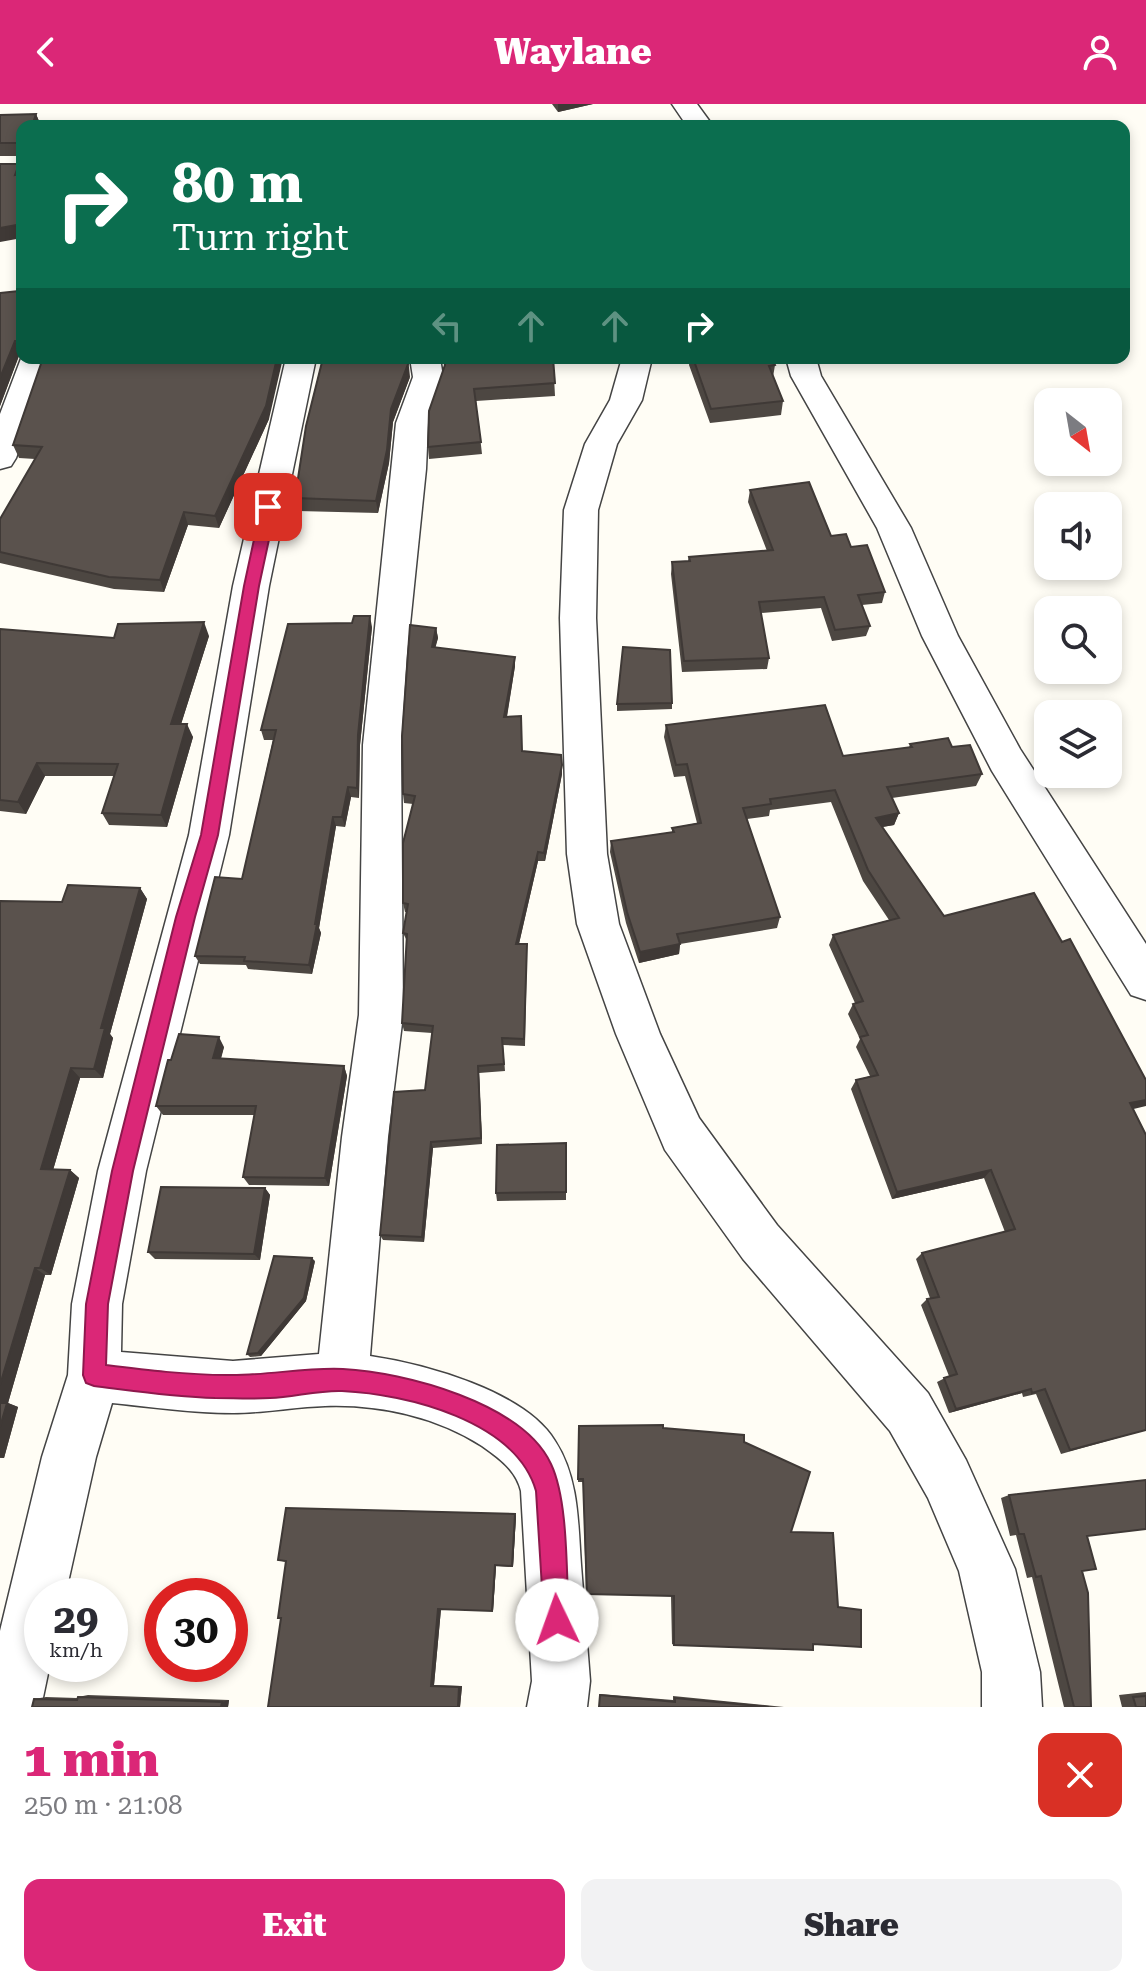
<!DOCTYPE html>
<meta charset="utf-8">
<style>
:root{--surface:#fff;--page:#f2f2f3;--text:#2b2b33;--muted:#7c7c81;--accent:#db2777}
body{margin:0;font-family:"Roboto Serif",serif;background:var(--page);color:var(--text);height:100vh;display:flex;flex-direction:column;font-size:30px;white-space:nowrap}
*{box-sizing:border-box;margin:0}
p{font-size:26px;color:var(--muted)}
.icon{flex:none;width:44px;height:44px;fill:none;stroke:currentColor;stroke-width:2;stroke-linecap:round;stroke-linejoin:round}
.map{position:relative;height:1603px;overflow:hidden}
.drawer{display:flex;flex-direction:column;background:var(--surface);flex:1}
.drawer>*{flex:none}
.hud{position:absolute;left:16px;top:16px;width:1114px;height:244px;border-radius:16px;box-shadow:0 4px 12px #0003;background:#0b6e4f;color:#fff;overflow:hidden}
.needle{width:52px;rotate:149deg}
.tools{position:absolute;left:1034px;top:284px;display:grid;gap:16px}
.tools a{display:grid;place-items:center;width:88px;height:88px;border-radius:16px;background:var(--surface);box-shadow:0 4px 12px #0003;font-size:40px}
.speed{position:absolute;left:24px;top:1474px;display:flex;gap:16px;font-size:40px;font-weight:700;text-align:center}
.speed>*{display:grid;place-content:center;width:104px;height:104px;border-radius:50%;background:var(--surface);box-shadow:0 4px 12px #0003;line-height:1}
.speed small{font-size:20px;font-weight:400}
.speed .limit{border:12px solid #d22;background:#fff;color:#111}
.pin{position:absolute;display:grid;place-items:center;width:68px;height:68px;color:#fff;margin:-34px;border-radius:16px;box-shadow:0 4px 12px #0006}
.me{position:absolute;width:88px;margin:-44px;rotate:357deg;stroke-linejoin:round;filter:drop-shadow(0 0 6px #0008)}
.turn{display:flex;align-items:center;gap:28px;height:168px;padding:0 24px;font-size:36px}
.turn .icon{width:104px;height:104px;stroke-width:2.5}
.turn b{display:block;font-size:56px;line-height:68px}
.lanes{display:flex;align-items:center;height:76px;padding:0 24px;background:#0003;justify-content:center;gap:40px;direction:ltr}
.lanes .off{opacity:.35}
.round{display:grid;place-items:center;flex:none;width:84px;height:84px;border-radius:16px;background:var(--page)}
.headline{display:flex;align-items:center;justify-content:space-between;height:136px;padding:0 24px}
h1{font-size:48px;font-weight:800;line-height:60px;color:var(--accent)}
.primary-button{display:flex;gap:16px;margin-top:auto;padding:16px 24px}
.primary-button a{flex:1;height:92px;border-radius:16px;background:var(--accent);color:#fff;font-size:32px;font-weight:800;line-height:92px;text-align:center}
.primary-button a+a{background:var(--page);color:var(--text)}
header{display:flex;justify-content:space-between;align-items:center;height:104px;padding:0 24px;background:var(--accent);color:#fff;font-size:36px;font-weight:800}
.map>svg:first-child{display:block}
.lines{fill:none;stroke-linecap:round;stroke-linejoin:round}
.minor-casing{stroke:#444;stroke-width:3}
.minor{fill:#fff;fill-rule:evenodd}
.wall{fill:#4d4742}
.shaded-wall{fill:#3f3936}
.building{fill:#5a524d;stroke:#3f3936;stroke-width:2}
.route{fill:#db2777;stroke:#8e194d;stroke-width:2}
</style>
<header><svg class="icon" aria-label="back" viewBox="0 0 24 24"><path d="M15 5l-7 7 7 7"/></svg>Waylane<svg class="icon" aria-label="person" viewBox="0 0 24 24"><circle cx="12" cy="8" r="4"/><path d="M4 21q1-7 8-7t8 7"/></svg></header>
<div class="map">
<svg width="1146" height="1603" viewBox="0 0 1146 1603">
<rect width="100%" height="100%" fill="#fffdf5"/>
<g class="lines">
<defs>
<path id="minor" d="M672 0H697L713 22H687Z
M22 252 51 254 16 354 11 362 0 365V310Z
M286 254H316L269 482 229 731 146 1067 122 1200 121 1248 233 1257 319 1250 342 1033 359 911 363 641 396 319 413 273 410 254H440L443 273 428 319 426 365 407 550 401 641 403 911 388 1033 370 1252C424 1260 525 1287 555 1337 579 1374 578 1419 581 1461 584 1500 587 1538 590 1577L587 1603H527L532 1577 521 1387C516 1366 499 1354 482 1342 437 1313 379 1300 325 1302 294 1303 264 1309 233 1309 193 1309 152 1303 112 1299L96 1353 65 1492H42V1560H50L41 1603H0V1527L42 1353 68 1271 72 1200 98 1067 189 731 233 482Z
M622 254H652L642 296 617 340 598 406 596 514 607 750 619 820 660 930 699 1014 777 1121 928 1289 966 1356 1015 1465 1040 1568 1042 1603H982V1568L959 1467 928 1394 890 1327 743 1155 665 1046 616 930 577 820 567 750 560 514 564 406 585 340 610 296Z
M786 254H816L821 272 911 424 958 532 1020 645 1146 840V896L1131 891 992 667 922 532 877 424 791 272Z"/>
</defs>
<use href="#minor" class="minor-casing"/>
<use href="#minor" class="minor"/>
</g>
<path class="wall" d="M552 0H593L558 8Z
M36 10 41 22H22V60L20 52H0V11Z
M22 146V250L20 249 0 302V189L19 187Z
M553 254 555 292 476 297 482 350 429 355 428 343 444 262Z
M690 254H772L775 261 773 273 783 297 781 311 710 319 689 261Z
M410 273 393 318 389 359 378 409 298 407 295 394Z
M269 315 219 424 188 421 164 488 114 485 0 459V415L35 355 19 354 13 341Z
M750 386 851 443 885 488 882 499 862 501 870 522 866 532 832 537 821 504 761 509 769 554 767 565 682 568 671 470 672 458 688 457 689 453 767 447 748 398Z
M372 523 360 641 359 694 351 693 345 723 336 722 319 824 321 829 312 870 248 865 246 861 200 860 195 852 242 775 273 636H264L261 626Z
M436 524 438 534 435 543 515 562 507 613 522 647 562 670 545 757H538L519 840 527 848 525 942 503 941 505 967 479 969 482 1040 433 1044 424 1138 383 1136 380 1131 425 986 432 929 404 927 402 919 407 837 403 829 407 808H405L403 799 413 700 404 699 403 690Z
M0 525 114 534 209 532 181 620 193 633 167 723 109 721 102 709 114 672H45L26 710 0 707Z
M672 599V605L617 607V600Z
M666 621 843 652 909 644 910 640 952 643 982 670 976 682 892 694 899 709 894 721 882 723 944 812 1133 1005 1146 1031V1326L1061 1350 1036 1290 1023 1293 1022 1289 949 1309 937 1278 949 1272 921 1201 927 1195 930 1194 916 1155 922 1149 1005 1128 984 1074 892 1095 851 985 856 976 870 972 856 943 860 935 848 910 853 900 855 899 829 841 833 831 889 816 863 777 831 698 770 706 769 712 747 715 780 813 777 824 680 840 679 850 639 859 626 819 610 748 611 737 672 728V724L697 719 685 672 674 673 664 633Z
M140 784 147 795 110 930 113 934 103 974H80L53 1066H70L79 1074 51 1171H45L8 1299 18 1303 4 1354H0V797L62 798Z
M224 943 221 955 344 962 347 972 329 1082 249 1081 243 1073 254 1011H163L156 1002 171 956Z
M566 1039V1096L497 1097 496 1089Z
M265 1084 270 1091 260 1156 155 1155 148 1148Z
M315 1157 306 1197 261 1252 250 1253 247 1250Z
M579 1322 663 1324 744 1338 791 1428 813 1540 674 1541 672 1540 671 1492 586 1490 583 1378H578Z
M1009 1391 1087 1432 1082 1467 1091 1603H1064L1032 1473 1027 1474 1016 1431 1010 1432 1001 1394Z
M515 1410 516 1412 513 1463 496 1462 493 1507 441 1505 434 1581 462 1582 460 1603H268L281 1514 286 1458 278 1456Z
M1146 1588V1603H1122L1119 1591Z
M600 1590 673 1596V1592L784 1603H599Z
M88 1591 229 1596 228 1603 34 1595 46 1593 77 1594 78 1593Z"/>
<path class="shaded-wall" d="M558 0H593L558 8Z
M36 10 41 22H32Z
M19 60 22 69V77L15 71Z
M22 120V134L0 138V124Z
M15 237 20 249 0 302V274Z
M277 254H283L269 315 219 424 215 412Z
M408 254 410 273 393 318 389 359 378 409 376 397 391 305Z
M184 408 188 421 164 488 160 476Z
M370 512 372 523 360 641 359 694 357 684 358 631Z
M204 518 209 532 177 633 171 620Z
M436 524 438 534 433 553 432 543Z
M515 553V562L505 623 504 613Z
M187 620 193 633 167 723 161 711Z
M37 659 45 672 26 710 18 698Z
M562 661V670L545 757 544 749Z
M348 683 351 693 345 723 342 713Z
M899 709 894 721 871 725 876 714Z
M333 713 336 722 319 824 321 829 312 870 309 861Z
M538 748V757L517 848 516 840Z
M140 784 147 795 110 930 113 934 103 974 94 965 101 924Z
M680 840 679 850 639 859 640 848Z
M219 933 224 943 218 963 213 954Z
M344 962 347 972 329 1082 325 1074Z
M478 962 479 969 482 1040 481 1034Z
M71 964 80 974 51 1073 41 1065Z
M1146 996V1002L1121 1008 1130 999Z
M431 1038 433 1044 424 1138 422 1133Z
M70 1066 79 1074 51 1171 40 1164Z
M991 1066 984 1074 892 1095 897 1088Z
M265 1084 270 1091 260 1156 254 1150Z
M312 1154 315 1157 306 1197 261 1252 258 1249Z
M35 1164 45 1171 8 1299 18 1303 4 1354 0 1353V1281Z
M1031 1285 1022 1289 949 1309 956 1305Z
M515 1410 516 1412 513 1463 512 1462Z
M495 1461 496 1462 493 1507H492Z
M438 1505H441L434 1581 431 1582Z
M462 1582 460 1603H458L459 1583Z
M229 1596 228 1603H221L222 1598Z"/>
<path class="building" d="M36 10 32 22H22V50L20 55 19 39H0V11Z
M275 17 368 20 369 22H141Z
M0 60H19L15 71 22 70V120L0 124Z
M22 146V237H15L0 274V189L19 187 18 165Z
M43 254H277L266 302 215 412 184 408 160 476 109 473 0 448V415L42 343 13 341Z
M323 254H408V260L391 305 387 346 376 397 295 394 306 322Z
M444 254H553L555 279 474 285 481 338 428 343 429 307 445 261Z
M693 254H772L775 261 769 262 783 297 711 305Z
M809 378 831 432 846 430 851 443 867 441 885 488 858 491 870 522 835 526 824 493 759 498 769 554 684 557 672 458 690 457 689 453 773 446 750 386Z
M354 512H370L358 631 357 684 348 683 342 713H333L315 820H317L309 861 244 857 245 853 195 852 215 773 242 775 276 626H261L288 520 352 519Z
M204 518 171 620H187L161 711 102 709 118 660 37 659 18 698 0 696V525L114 534 118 520Z
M410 521 436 524 432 543 515 553 504 613 521 612 522 647 561 651 562 661 544 749 538 748 516 840H527L524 935 502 934 504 960 478 962 481 1034 431 1038 422 1133 380 1131 394 988 425 986 433 922 402 919 407 830 403 829 408 800 403 799V739L415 692 403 690 402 632Z
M623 543 670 546 672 599 617 600Z
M825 601 843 652 912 643 910 640 948 634 952 643 970 641 982 670 887 683 899 709 876 714 944 812 1034 789 1062 838 1070 835 1146 976V996L1130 999 1146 1031V1326L1070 1346 1045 1285 1032 1289 1031 1285 956 1305 944 1274 957 1270 927 1195 939 1193 922 1149 1015 1125 991 1066 897 1088 856 976 878 971 860 933 868 931 853 900 863 897 833 831 899 814 868 766 835 686 770 695 771 700 743 704 780 813 677 830 680 840 640 848 627 808 611 737 674 728 672 724 701 719 687 660 676 661 666 621Z
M68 781 140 784 101 924H105L94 965 71 964 41 1065 70 1066 40 1164H35L0 1281V797L62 798Z
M179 930 219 933 213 954 344 962 325 1074 243 1073 256 1002H156L168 956H171Z
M566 1039V1088L496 1089 497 1041Z
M161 1083 265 1084 254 1150 148 1148Z
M274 1152 312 1154 304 1194 258 1249 247 1250Z
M0 1299H7L0 1323Z
M663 1321V1324L744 1331V1338L810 1368 791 1428 833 1429 838 1503 861 1506V1543L813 1540V1546L674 1541V1492L587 1490 583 1375H578L579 1322Z
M1146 1376V1425L1087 1432 1096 1465 1082 1467 1088 1489 1091 1603H1074L1041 1472 1036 1473 1024 1430H1019L1009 1391Z
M286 1404 515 1410 512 1462 495 1461 492 1507 438 1505 431 1582 459 1583 458 1603H268L281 1514H278L286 1457 278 1456Z
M600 1591 675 1598V1594L769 1603H599Z
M1146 1592V1603H1136L1133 1593Z
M78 1593 222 1598 221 1603H32L34 1595 77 1596Z"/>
<path class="route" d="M268 398 276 403 259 482 218 731 195 813 133 1067 108 1200 106 1261C146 1266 186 1271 227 1271 265 1272 306 1263 343 1265 404 1268 523 1299 551 1360 569 1398 566 1473 569 1516L565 1525 557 1529 548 1525 544 1516 536 1387C516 1317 407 1290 342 1287 319 1286 294 1293 270 1294 252 1295 233 1294 215 1294 174 1293 134 1287 94 1282L86 1279 83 1271 86 1200 112 1067 176 813 201 731 244 482 261 403Z"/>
</svg>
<div class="tools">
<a><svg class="needle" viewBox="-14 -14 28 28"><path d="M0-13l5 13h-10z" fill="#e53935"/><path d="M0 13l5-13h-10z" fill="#7c7c81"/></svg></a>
<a><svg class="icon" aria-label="sound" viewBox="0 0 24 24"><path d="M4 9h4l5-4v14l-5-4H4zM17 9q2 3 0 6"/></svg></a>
<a><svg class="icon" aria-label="search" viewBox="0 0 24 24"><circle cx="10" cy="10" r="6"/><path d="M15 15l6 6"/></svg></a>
<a><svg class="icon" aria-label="layers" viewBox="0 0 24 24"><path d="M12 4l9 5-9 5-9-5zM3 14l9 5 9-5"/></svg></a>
</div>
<div class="speed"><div>29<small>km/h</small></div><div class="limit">30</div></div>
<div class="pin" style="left:268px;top:403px;background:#d93025"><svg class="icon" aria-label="arrive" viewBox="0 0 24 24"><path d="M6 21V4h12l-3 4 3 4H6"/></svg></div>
<svg class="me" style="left:557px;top:1516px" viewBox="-20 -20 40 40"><circle r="19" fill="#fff"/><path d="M0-13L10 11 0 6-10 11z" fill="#db2777"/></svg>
<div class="hud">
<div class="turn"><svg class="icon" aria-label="right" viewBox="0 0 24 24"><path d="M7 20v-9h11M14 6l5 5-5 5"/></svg><div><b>80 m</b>Turn right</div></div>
<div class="lanes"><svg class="icon off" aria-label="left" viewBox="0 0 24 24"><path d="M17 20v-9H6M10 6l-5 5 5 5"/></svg><svg class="icon off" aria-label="ahead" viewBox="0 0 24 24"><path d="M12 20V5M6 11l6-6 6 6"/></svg><svg class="icon off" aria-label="ahead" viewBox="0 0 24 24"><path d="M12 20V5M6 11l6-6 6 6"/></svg><svg class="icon" aria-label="right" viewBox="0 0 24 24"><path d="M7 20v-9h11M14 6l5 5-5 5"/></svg></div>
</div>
</div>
<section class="drawer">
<div class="headline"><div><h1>1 min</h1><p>250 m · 21:08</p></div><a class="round" style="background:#d93025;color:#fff"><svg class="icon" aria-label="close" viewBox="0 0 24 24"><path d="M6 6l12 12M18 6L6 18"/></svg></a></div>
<div class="primary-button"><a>Exit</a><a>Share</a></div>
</section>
